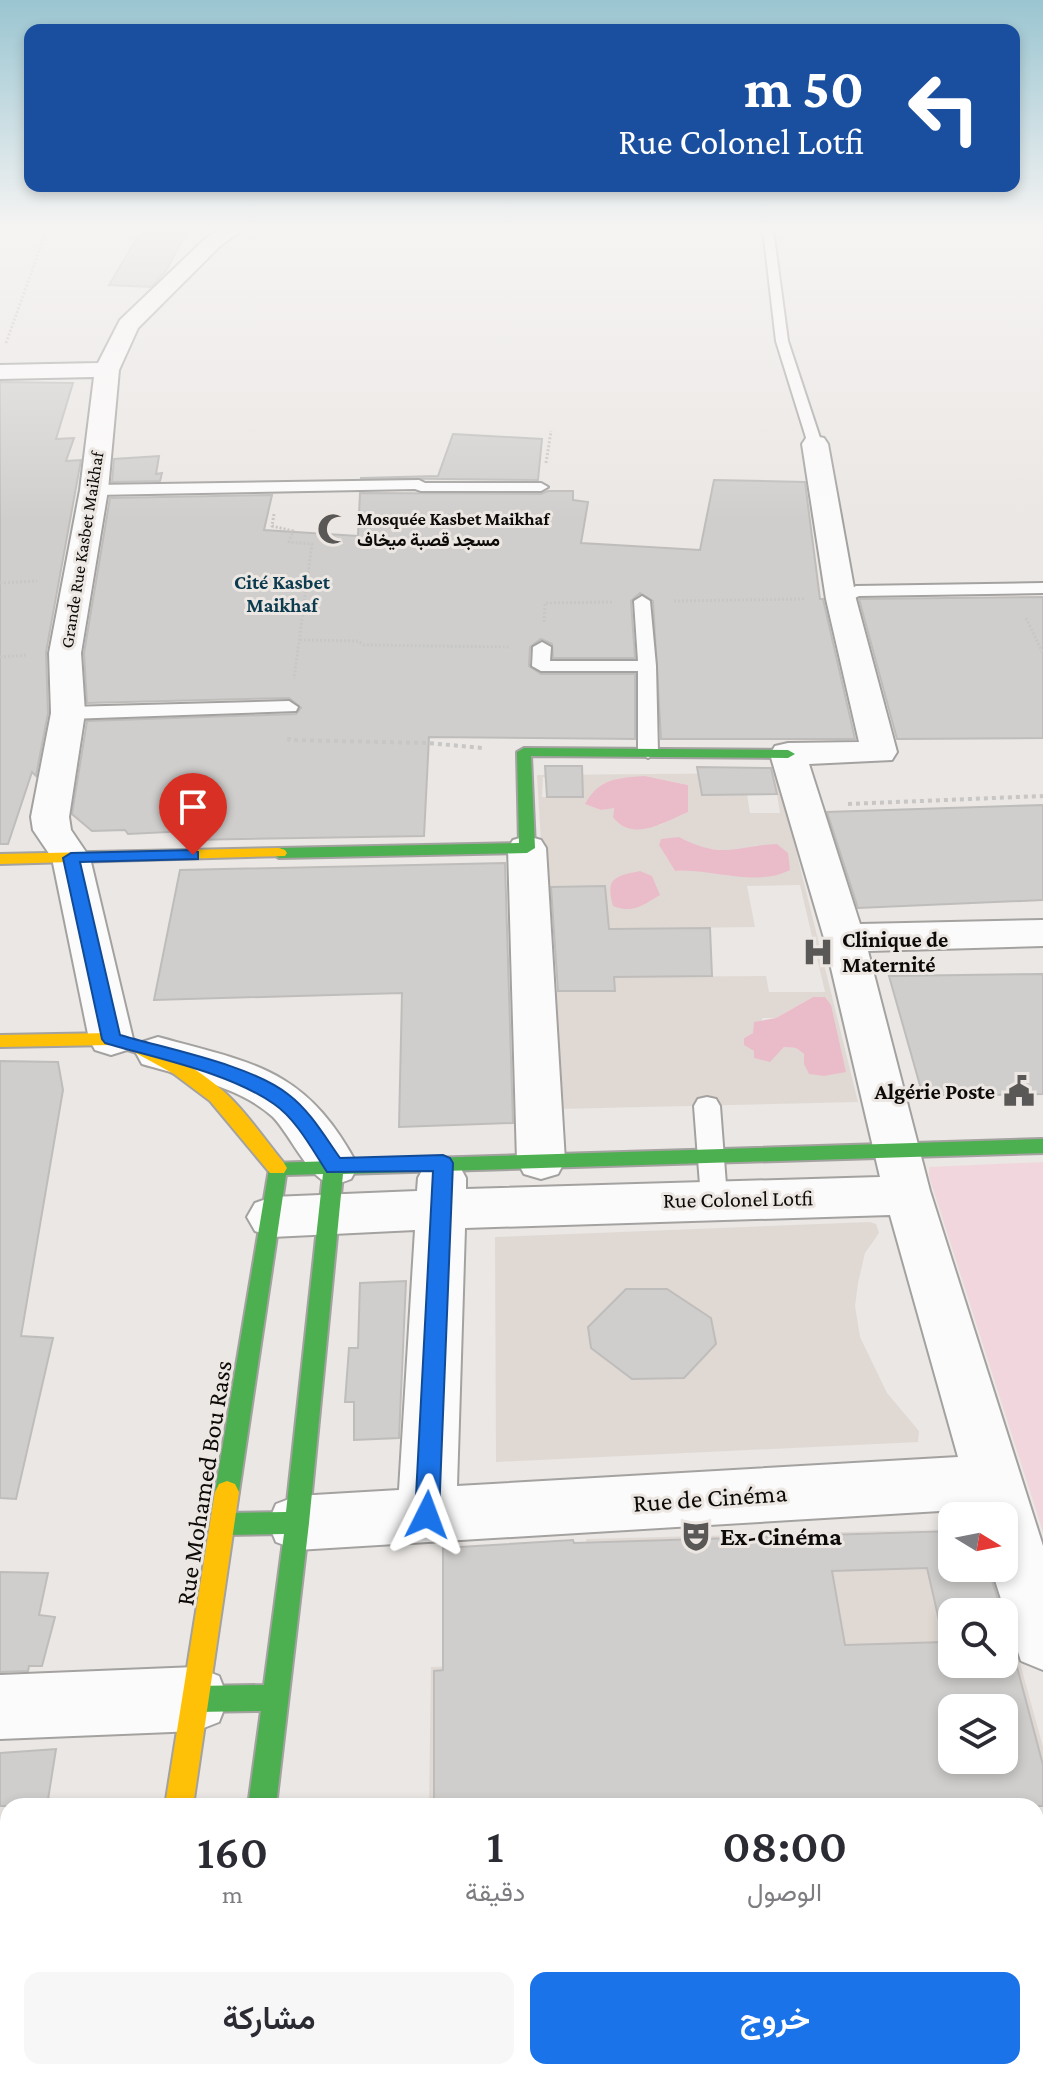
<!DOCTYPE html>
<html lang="ar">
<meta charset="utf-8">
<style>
:root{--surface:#fff;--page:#f7f7f7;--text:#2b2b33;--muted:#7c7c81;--accent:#1a73e8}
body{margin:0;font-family:"Crimson Pro",Vazirmatn,serif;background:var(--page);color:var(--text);direction:rtl;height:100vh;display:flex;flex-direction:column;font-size:30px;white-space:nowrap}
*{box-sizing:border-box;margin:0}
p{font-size:26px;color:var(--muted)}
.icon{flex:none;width:44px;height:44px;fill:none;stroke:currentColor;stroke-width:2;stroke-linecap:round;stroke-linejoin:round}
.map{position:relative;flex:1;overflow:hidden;direction:ltr}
.drawer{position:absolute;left:0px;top:1798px;width:1044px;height:282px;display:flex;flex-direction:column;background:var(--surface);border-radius:24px 24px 0 0;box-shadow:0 4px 12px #0003;direction:rtl}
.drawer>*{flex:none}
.hud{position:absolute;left:24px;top:24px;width:996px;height:168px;border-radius:16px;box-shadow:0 4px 12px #0003;direction:rtl;background:#1a4fa0;color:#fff;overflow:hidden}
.needle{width:52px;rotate:100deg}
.buttons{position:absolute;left:938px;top:1502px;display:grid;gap:16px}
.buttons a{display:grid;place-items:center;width:80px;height:80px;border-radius:16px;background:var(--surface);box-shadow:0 4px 12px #0003;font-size:40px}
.pin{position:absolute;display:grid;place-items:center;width:68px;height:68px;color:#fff;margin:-82px -34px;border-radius:50% 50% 50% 0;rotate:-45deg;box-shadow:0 0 8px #0007}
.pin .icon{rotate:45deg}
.me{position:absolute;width:88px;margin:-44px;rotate:3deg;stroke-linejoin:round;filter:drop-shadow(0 0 6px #0008)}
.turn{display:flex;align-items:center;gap:28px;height:168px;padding:0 24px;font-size:36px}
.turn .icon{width:104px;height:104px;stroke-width:2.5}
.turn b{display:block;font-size:56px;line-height:68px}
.eta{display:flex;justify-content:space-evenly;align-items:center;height:136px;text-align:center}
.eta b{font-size:48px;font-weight:600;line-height:56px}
.action{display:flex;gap:16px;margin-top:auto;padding:16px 24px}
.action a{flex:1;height:92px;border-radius:16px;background:var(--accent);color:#fff;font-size:32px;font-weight:600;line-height:92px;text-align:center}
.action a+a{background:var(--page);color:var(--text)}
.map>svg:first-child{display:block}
.built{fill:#e0d9d3;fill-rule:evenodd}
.green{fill:#f1d7dd}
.forest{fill:#eabcca}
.building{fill:#cfcecc;stroke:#bfbdbb;stroke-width:2;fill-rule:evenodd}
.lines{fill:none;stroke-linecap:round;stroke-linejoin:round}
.lane-casing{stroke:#a4a2a0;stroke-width:4}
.street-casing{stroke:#a4a2a0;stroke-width:4}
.fast-casing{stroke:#a4a2a0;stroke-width:4}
.slow-casing{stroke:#a4a2a0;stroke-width:4}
.path-far1{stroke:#c8c7c6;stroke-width:3;stroke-dasharray:2 2;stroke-linecap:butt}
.path{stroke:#c8c7c6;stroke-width:4;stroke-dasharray:4 4;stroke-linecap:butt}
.lane{fill:#fcfbfb;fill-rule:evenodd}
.street{fill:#fcfbfb;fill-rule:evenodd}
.fast{fill:#4caf50;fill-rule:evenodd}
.slow{fill:#ffc107;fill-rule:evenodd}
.route{fill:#1a73e8;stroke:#114b97;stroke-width:2}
.labels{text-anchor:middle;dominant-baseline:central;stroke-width:6;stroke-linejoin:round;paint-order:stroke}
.far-poi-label{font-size:18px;font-weight:bold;fill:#0d0b09;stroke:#ece7e2;text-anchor:start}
.far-street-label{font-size:18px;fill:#0d0b09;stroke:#ece7e2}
.far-neighbourhood-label{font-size:20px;font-weight:bold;fill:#0c3a4f;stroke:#ece7e2}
.poi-label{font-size:22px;font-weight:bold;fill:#0d0b09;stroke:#ece7e2;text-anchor:start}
.street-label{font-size:22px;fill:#0d0b09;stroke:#ece7e2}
.near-street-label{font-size:26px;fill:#0d0b09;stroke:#ece7e2}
.near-poi-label{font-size:26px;font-weight:bold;fill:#0d0b09;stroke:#ece7e2;text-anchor:start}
</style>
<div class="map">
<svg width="1043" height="2079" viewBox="0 0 1043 2079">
<rect width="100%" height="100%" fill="#eae7e4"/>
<path class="built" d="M777 773 858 1102 557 1109 537 775ZM645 776 688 785 672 819 660 825 613 817 614 807 601 810 586 803ZM700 776H774L780 813H750L747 794ZM543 777H582L583 797H542ZM679 837 701 849 742 851 757 845 729 876 706 870 675 871 665 855ZM800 885 825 992H769L766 976 614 977 615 991H555L548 887 605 886 609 929 755 927 747 886ZM813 997 804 1054 796 1048 784 1047 775 1056 744 1038 753 1033 763 1018H776Z
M870 1222 876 1224 879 1233 865 1253 858 1283 855 1306 860 1337 887 1393 919 1431 918 1442 496 1462 495 1237Z
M952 1529 785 1536 797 1615 832 1571 927 1568 944 1642 866 1645 1022 1688 991 1568H994L1043 1747V1765L1022 1691 729 1659 435 1671 434 1806H429L431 1667 594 1661 586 1539ZM783 1536 802 1655 596 1661 589 1542Z
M1036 1911H1043V2079H426V2072H1036Z"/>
<path class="green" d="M1043 1162V1532L929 1176V1167Z"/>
<path class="forest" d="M645 776 688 785V812C664 822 632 843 613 817L614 808 601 810 585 804C599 778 618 778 645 776Z
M679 837C723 860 734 846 777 844L788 853 790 870C755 888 713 868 675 871L659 845 661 839Z
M640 871 652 876 660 895C643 905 633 914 613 906 605 878 615 876 640 871Z
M813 997H825L831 1005 846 1072 824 1076 809 1074 804 1064V1054L796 1048 784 1047 770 1062 754 1058V1051L744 1045V1038L753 1033 754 1022 776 1018Z"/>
<path class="building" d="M140 233H186L166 271 151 287 109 285Z
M0 382 73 383 56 439 74 438 66 461 81 460 46 652 48 713 36 776 32 772 8 844H0Z
M453 434 542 439 538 480 360 478 438 476Z
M159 456 156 474 162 473 160 481 112 482 114 459Z
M714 480 805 482 820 599H823L855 739H661L653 601 640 593 631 601 635 658H553L552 644 541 639 530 647 529 666 541 674H635V739L429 737 424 836 186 840 188 831 128 834 125 830 92 831 72 814 87 721 296 714 301 708 289 698 87 703 84 653 110 498 272 495 264 530 358 536 360 493 541 494 548 491H573V500L588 502 581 543 700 550Z
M1043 597V738L897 739 859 599Z
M545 766H582L583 797H547Z
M697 767 771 768 777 794 702 795Z
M1043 805V900L858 908 827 812Z
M505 863 513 1123 399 1127 402 993 154 1000 180 870Z
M605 886 609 929 710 928 712 976 614 977 615 991H558L551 887Z
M1043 974V1094L923 1096 889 976Z
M0 1061 58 1062 63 1090 21 1336 53 1338 16 1499 0 1498Z
M406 1281 399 1438 354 1440V1402H345L349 1348H358L360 1283Z
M626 1289H667L711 1318 716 1344 684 1378 632 1379 591 1348 588 1327Z
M952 1531V1568H988L1002 1612H952V1664H1004V1618L1043 1765V1806H434V1671L443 1670V1548L573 1540 574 1543ZM927 1568 944 1642 845 1645 832 1571ZM952 1708H1004V1760H952Z
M0 1572 48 1573 39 1615 55 1617 42 1666H29L28 1671 0 1672Z
M56 1749 47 1806H0V1753Z"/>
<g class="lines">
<defs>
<path id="lane" d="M763 229H773L788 341 822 444 820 447H810L808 444 776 341Z
M419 480 425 483H541L548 487 541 491H421L415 489 94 495 86 490 94 485Z
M1043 583V593L859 596 841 604 833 599 856 586Z
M642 596 650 601 656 666 658 752 648 758 638 752V671H541L532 666 533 647 542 642 551 647 550 661H638L634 601Z
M289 701 298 707 296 711 68 719 59 713 68 707Z
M707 1097 716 1099 720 1106 727 1198 723 1205 714 1208 705 1205 701 1198 694 1106 698 1099Z"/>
<path id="street" d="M220 229H243L219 247 138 328 119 370 108 490 81 653 85 713 69 817 71 830 90 858 133 1039 127 1050 111 1055 95 1050 89 1039 52 858 33 830 31 817 51 713 49 653 80 490 94 377 0 379V365L98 363 120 320 205 239Z
M815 436 824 438 828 444 856 599 897 752 892 760 809 764 860 924 1043 920V946L868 951 930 1191 1043 1546V1670L1021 1661 991 1568H1004V1516H975L973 1509 297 1550 276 1542 268 1523 276 1504 297 1496 399 1490 415 1230 272 1237 255 1231 247 1217 255 1203 272 1197 417 1191 418 1178 425 1165 442 1159 459 1165 466 1178V1189L880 1177 824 938 770 754 775 746 788 743 859 742 826 599 802 444 806 438ZM890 1215 958 1457 457 1486 465 1228Z
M527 836 541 840 546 848 565 1161 558 1174 541 1179 524 1174 517 1161 508 848 513 840Z
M158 1037C257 1064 306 1069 358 1166L351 1179C346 1181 338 1184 333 1184 311 1183 290 1134 273 1117 239 1086 186 1077 142 1064L136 1053 142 1042Z
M196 1667 219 1676 228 1699 219 1722 196 1731 0 1739V1675Z"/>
<path id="fast" d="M524 748 788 750 795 754 788 758 531 756 535 848 527 853 279 858 271 853 279 848 519 843 517 752Z
M1043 1139V1153L343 1174 309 1523 276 1806H248L261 1711 196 1712 187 1708 183 1699 187 1690 196 1686 264 1685 284 1534 224 1535 216 1532 212 1524 216 1516 224 1513 286 1512 323 1174 286 1175 239 1492 235 1500 227 1503 219 1500 215 1492 270 1163Z
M217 2072H247L246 2079H216Z"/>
<path id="slow" d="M279 848 285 850 287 853 285 856 0 864V854Z
M111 1033C152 1044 190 1062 222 1090 245 1110 264 1139 284 1163L287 1168 284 1173H270L210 1101 174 1074 134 1052 111 1045 0 1047V1035Z
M227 1481 235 1484 239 1492 193 1806H165L215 1492 219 1484Z
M123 2072H153L152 2079H122Z"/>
</defs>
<use href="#lane" class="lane-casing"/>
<use href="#street" class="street-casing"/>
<use href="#fast" class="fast-casing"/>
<use href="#slow" class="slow-casing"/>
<path class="path-far1" d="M6 343 47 229
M546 463 551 431
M274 514 272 526 293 531 289 542 312 544 294 679
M0 583 37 581
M674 601 804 599
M1026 618 1043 653
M544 622 545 603 612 602
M300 640 358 641 364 645 510 647
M0 657 27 655"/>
<path class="path" d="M289 737V740L428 743 483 748
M848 804 1043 796"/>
<use href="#lane" class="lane"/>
<use href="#street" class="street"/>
<use href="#fast" class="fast"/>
<use href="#slow" class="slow"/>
</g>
<linearGradient id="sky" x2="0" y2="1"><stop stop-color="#9ac5d1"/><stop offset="0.44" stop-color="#f6f4f3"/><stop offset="1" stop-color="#f6f4f3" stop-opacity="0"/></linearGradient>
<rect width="1043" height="520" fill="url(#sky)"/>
<path class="route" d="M193 850 198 852V859L80 862 120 1035C167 1049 252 1065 289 1095 310 1111 325 1137 340 1158L443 1155 450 1158 453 1163 439 1515 435 1523 427 1526 418 1523 415 1515 433 1171 327 1172C312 1149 296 1119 274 1104 228 1072 158 1059 105 1043L102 1039 63 858 71 853Z"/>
<defs>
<symbol id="mosque-bare" viewBox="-9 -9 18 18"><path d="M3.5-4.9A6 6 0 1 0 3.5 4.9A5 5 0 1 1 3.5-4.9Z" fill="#5a5856" stroke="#ece7e2" stroke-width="2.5" paint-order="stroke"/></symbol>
<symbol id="hospital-bare" viewBox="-9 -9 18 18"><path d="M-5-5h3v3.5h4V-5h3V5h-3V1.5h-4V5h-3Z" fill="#5a5856" stroke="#ece7e2" stroke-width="2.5" paint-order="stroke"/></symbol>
<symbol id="civic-bare" viewBox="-9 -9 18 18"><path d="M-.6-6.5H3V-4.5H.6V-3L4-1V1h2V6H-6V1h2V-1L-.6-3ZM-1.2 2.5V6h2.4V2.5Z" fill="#5a5856" stroke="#ece7e2" stroke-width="2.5" paint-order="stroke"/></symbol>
<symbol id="theatre-bare" viewBox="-9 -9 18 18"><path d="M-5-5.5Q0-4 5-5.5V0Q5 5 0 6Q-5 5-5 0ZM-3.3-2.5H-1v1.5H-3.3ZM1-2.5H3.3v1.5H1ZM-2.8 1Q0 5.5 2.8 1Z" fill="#5a5856" stroke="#ece7e2" stroke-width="2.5" paint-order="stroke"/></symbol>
</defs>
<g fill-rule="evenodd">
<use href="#mosque-bare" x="311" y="507" width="44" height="44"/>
<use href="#hospital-bare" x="796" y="930" width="44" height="44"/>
<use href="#civic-bare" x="997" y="1069" width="44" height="44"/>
<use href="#theatre-bare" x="674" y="1514" width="44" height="44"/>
</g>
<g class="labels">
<g class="far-poi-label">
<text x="357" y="519">Mosquée Kasbet Maikhaf<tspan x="357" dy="21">مسجد قصبة ميخاف</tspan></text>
</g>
<g class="far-street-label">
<text transform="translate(82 550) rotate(-81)">Grande Rue Kasbet Maikhaf</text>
</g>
<g class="far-neighbourhood-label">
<text x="282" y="582">Cité Kasbet<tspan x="282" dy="23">Maikhaf</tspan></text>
</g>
<g class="poi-label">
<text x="842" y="939">Clinique de<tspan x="842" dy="25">Maternité</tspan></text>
<text x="995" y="1091" text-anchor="end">Algérie Poste</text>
</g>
<g class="street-label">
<text transform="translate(738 1199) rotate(-1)">Rue Colonel Lotfi</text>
</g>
<g class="near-street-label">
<text transform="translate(204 1483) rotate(-81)">Rue Mohamed Bou Rass</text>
<text transform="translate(710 1498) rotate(-4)">Rue de Cinéma</text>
</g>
<g class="near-poi-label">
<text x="720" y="1536">Ex-Cinéma</text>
</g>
</g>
</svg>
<div class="buttons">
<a><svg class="needle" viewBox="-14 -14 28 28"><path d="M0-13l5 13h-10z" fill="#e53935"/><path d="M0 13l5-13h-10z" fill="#7c7c81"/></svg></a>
<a><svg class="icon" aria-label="search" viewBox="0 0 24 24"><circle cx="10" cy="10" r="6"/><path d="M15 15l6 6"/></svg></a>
<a><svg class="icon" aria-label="layers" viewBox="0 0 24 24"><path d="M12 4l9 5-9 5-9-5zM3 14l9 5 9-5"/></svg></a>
</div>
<div class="pin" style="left:193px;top:855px;background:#d93025"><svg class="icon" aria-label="arrive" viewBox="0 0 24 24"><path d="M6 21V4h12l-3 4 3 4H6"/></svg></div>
<svg class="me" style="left:427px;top:1515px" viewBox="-20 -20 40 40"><path d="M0-17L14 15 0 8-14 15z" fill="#1a73e8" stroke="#fff" stroke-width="4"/></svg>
<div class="hud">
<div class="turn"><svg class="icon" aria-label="left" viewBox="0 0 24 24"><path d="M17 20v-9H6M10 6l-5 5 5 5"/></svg><div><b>50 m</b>Rue Colonel Lotfi</div></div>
</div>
<section class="drawer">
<div class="eta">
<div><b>08:00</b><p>الوصول</p></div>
<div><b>1</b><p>دقيقة</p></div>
<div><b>160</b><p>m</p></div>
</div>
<div class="action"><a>خروج</a><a>مشاركة</a></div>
</section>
</div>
